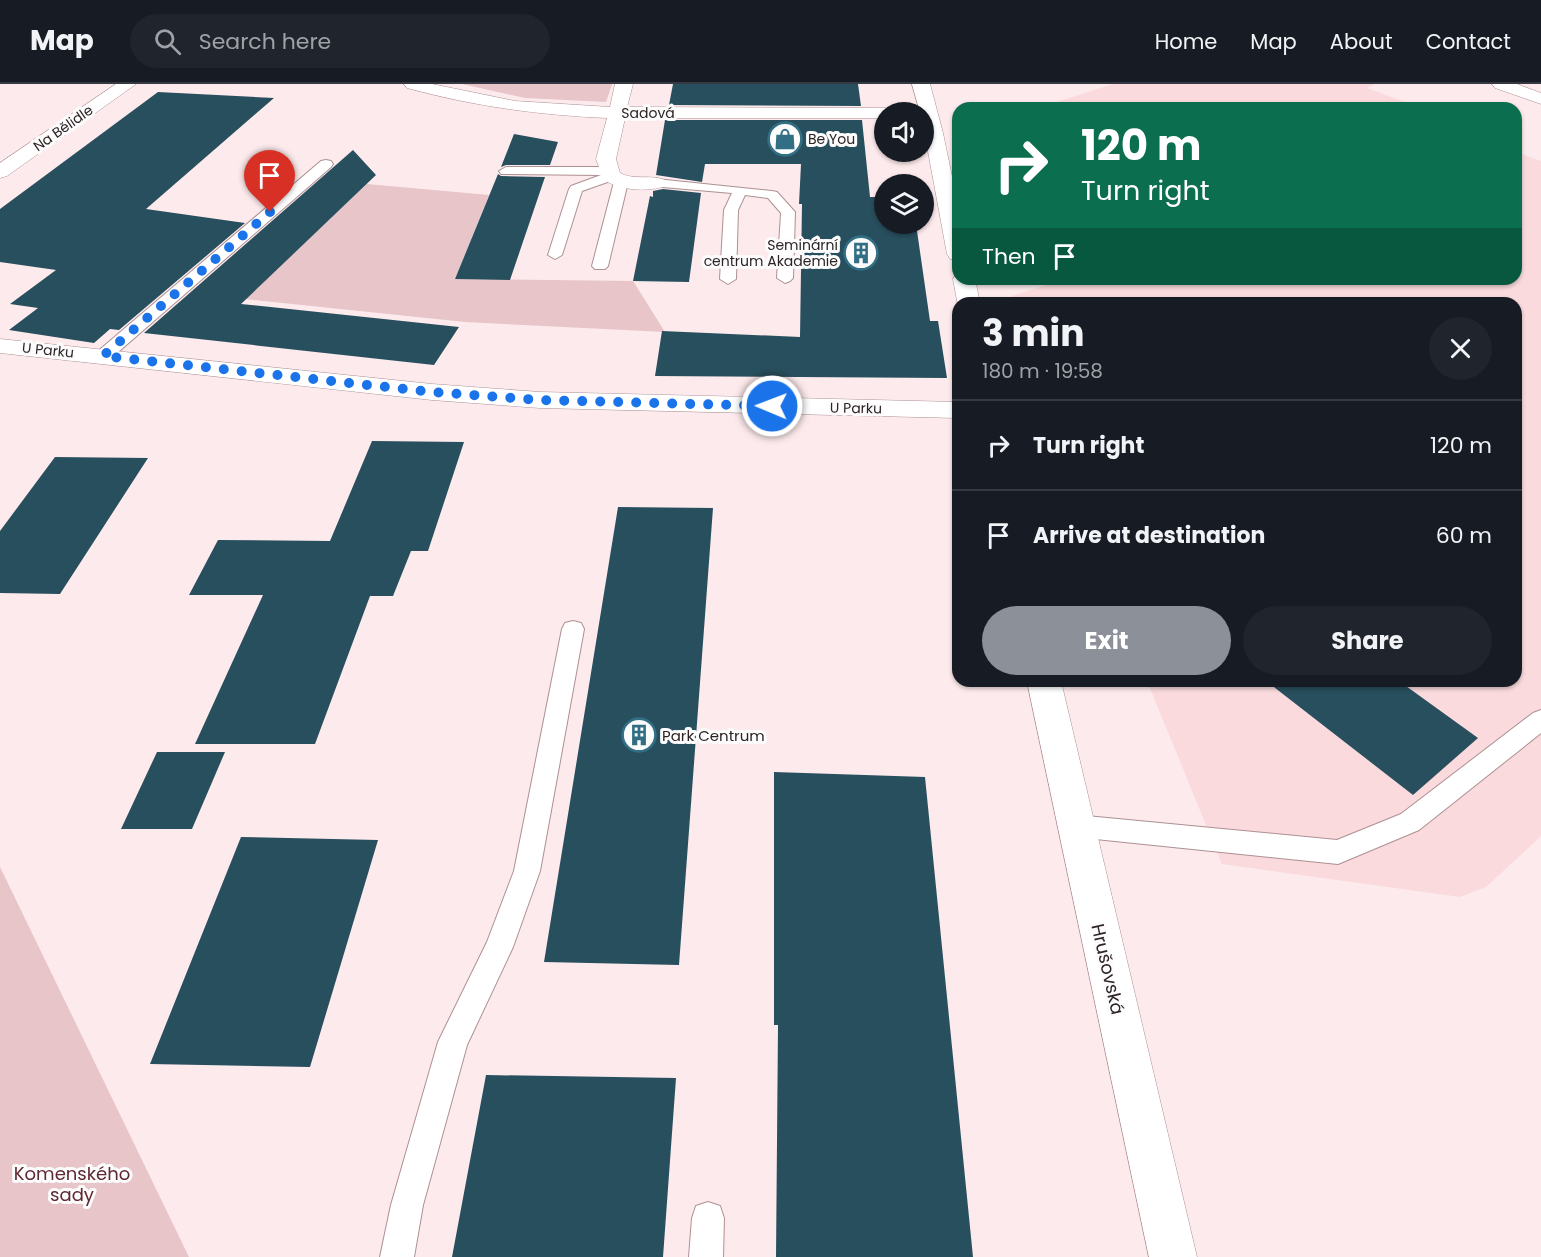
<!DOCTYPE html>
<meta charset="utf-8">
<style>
:root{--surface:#171b24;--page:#20242c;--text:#f1f3f6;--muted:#9ea1a6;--line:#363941;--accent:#8c9099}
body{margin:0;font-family:Poppins,sans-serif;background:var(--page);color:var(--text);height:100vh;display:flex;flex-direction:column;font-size:22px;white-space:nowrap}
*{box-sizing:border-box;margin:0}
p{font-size:20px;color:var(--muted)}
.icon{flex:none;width:33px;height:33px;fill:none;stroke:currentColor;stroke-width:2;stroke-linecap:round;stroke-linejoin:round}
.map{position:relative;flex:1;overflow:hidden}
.sheet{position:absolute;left:952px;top:213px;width:570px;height:390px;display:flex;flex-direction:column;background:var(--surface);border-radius:18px;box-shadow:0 2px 4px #0004}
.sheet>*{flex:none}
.hud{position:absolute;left:952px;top:18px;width:570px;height:183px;border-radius:18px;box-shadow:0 2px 4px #0004;background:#0b6e4f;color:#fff;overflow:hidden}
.controls{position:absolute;left:874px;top:18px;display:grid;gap:12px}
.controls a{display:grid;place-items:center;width:60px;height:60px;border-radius:50%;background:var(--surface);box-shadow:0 2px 4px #0004;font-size:30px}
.pin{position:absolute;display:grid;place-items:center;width:51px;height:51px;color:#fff;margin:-62px -26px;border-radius:50% 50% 50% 0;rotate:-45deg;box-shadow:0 0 6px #0007}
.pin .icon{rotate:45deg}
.me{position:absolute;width:66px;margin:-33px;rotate:271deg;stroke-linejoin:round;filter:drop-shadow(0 0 4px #0008)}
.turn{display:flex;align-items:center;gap:21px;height:126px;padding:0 30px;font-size:27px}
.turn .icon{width:78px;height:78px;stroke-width:2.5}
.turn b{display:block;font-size:42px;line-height:51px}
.then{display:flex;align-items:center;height:57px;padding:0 30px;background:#0003;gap:12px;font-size:22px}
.round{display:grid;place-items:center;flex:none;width:63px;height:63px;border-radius:32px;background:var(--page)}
.overview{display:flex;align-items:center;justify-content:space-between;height:102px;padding:0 30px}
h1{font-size:36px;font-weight:700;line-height:45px}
.action{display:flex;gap:12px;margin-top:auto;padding:12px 30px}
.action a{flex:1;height:69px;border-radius:36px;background:var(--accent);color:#fff;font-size:24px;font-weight:700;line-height:69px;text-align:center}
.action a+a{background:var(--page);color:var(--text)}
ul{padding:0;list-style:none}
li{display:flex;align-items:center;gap:18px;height:90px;padding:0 30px;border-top:2px solid var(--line)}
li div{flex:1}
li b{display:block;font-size:22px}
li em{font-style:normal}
header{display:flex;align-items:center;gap:36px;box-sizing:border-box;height:84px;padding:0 30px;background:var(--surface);border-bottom:2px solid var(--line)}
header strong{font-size:28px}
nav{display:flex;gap:33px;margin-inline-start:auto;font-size:21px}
.search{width:420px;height:54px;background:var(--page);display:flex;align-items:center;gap:15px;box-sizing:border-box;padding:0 21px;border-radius:33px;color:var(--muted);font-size:22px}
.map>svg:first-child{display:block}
.built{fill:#fadadd}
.green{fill:#e7c5c9}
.building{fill:#284f5e}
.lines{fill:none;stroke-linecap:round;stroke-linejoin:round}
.lane-casing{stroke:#ad9093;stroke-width:2}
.street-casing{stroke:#ad9093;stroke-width:1}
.lane{fill:#fff;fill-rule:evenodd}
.street{fill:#fff;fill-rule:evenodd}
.route{stroke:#1a73e8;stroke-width:10;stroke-dasharray:0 18}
.labels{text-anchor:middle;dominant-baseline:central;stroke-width:6;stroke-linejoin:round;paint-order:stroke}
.far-street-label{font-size:14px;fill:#2e2324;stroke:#fcfcfc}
.far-poi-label{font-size:14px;fill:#2e2324;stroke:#fcfcfc;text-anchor:start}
.poi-label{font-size:15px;fill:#2e2324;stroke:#fcfcfc;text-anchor:start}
.near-street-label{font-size:18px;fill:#2e2324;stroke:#fcfcfc}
.near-park-label{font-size:18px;fill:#5e2731;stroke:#fcfcfc}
</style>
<header>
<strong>Map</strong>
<div class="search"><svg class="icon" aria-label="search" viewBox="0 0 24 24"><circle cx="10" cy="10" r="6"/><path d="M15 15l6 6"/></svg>Search here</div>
<nav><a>Home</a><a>Map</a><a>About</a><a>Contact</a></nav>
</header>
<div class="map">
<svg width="1541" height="1173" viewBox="0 0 1541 1173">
<rect width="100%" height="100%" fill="#fdeaec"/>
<path class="built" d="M1113 0H1375L1367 4 1421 24H1038Z
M1517 68 1541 77V752L1486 803 1460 813 1222 780 1147 597H1516V219H1017L1012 212 1065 195H1516Z"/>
<path class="green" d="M462 0H612L606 18 525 14Z
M367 100 489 111 455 195 633 197 665 248 465 238 245 215Z
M0 783 189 1173H0Z"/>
<path class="building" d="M673 0H858L861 22 669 21Z
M158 8 274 14 146 125 245 139 119 246 110 245 94 259 9 246 38 224 10 220 56 186 0 178V125Z
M665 36H862L870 113H885V140H916L930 237H938L947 294 655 292 662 247 800 253 802 120H799L801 80H705L702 98 656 91Z
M514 50 558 58 550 81H506L501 83Z
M353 66 376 91 241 220 459 243 434 281 144 249Z
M498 90 501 92 545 93 510 196 455 195Z
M663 105 701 109 689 198 633 197 650 112 653 113V107Z
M372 357 464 358 428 467H411L393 512H370L315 660H195L263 511H189L218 456 330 457Z
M55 373 148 374 60 510 0 509V447Z
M618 423 713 424 679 881 544 878Z
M1266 597H1399L1478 654 1413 711Z
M157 668H225L192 745H121Z
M774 688 925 693 973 1173H776L778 941H774Z
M241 753 378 756 310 983 150 980Z
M486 991 676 994 663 1173H452Z"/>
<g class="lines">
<defs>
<path id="lane" d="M326 76 331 77 333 80 331 83 109 276H97L95 272 97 268 321 77Z
M506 83H608L613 84 618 92 616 95 582 107 562 171 555 175 548 171 569 105 571 102 601 91 501 90 499 87Z
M621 94 628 98 608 182 605 185H595L592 182 614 98Z
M656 95 772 107 777 108 795 128 793 194 790 197 785 199 777 194 781 129 768 114 745 111 738 126 736 195 728 200 720 195 724 126 732 109 651 102 649 99 651 96Z
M573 537 581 539 584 545 540 787 513 863 467 961 423 1121 414 1173H380L391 1121 438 958 487 858 514 787 562 545 565 539Z
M1541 626V649L1419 746 1338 780 1076 753 1067 750 1063 742 1067 734 1076 731 1337 756 1401 730 1533 629Z
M708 1118 720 1122 724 1134 723 1173H689L692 1134 696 1122Z"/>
<path id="street" d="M116 0H136L7 92 0 94V79Z
M404 0H432L515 17 610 23 615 0H633L627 23 885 24 894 28H885V34H625L616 75 620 89C632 96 649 91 663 95L666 99 663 103C644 108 620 106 604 96L596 75 607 34C538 31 473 22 407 4Z
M912 0H930L943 49 958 121V176L950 175 947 170 924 46V28H920Z
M1492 0H1517L1541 9V20L1495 4Z
M956 190H958V195H975L980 219H958V222L953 195Z
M0 255 432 300 540 308 958 318V334L540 324 432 316 0 269Z
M1027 597H1061L1197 1173H1149Z"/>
</defs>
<use href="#lane" class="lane-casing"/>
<use href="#street" class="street-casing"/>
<use href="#lane" class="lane"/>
<use href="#street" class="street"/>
</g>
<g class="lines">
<path class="route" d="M270 128 103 272 432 308 540 316 772 322"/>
</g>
<defs>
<symbol id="shop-ring" viewBox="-11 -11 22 22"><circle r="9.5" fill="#fcfcfc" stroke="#326f85" stroke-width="1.5"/><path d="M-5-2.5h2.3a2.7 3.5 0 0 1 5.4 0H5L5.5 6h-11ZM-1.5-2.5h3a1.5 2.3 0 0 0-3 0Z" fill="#326f85"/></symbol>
<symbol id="building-ring" viewBox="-11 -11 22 22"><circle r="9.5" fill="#fcfcfc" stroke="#326f85" stroke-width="1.5"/><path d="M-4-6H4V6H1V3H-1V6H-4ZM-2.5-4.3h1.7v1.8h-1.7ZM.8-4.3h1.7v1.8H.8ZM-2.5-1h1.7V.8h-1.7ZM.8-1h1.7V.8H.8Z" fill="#326f85"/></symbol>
</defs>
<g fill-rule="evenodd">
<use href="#shop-ring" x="766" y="36" width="38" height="38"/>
<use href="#building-ring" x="842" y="150" width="38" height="38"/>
<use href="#building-ring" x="620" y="632" width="38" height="38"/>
</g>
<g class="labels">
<g class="far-street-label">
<text x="648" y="29">Sadová</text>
<text transform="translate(63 44) rotate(-35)">Na Bělidle</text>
<text transform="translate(48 266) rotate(6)">U Parku</text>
<text transform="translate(856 324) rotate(1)">U Parku</text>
</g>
<g class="far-poi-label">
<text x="808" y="55">Be You</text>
<text x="838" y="161" text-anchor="end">Seminární<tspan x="838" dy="16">centrum Akademie</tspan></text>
</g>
<g class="poi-label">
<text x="662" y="651">Park Centrum</text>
</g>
<g class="near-street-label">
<text transform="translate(1108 885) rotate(77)">Hrušovská</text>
</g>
<g class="near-park-label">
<text x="72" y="1089">Komenského<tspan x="72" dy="21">sady</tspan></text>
</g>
</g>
</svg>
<div class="controls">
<a><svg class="icon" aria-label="sound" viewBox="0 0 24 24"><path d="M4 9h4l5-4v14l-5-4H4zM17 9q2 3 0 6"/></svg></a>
<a><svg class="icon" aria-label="layers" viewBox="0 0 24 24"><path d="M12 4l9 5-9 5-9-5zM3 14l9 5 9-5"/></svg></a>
</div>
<div class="pin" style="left:270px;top:128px;background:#d93025"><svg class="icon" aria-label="arrive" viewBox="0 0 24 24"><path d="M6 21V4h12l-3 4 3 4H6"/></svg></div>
<svg class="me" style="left:772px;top:322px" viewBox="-20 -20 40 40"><circle r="17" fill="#1a73e8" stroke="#fff" stroke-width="3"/><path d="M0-11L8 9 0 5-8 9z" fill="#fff"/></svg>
<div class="hud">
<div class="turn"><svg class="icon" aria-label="right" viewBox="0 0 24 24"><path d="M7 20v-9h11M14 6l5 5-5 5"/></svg><div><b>120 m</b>Turn right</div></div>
<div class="then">Then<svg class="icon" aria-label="arrive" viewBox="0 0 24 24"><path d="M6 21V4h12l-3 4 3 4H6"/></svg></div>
</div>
<section class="sheet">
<div class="overview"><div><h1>3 min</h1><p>180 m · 19:58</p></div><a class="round"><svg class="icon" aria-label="close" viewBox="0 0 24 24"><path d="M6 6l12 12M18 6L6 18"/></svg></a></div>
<ul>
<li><svg class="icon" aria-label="right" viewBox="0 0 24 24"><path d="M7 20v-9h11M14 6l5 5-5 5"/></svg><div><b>Turn right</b></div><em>120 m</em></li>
<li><svg class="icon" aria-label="arrive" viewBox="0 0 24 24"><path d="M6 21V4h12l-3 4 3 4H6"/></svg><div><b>Arrive at destination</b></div><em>60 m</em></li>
</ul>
<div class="action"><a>Exit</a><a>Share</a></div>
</section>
</div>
